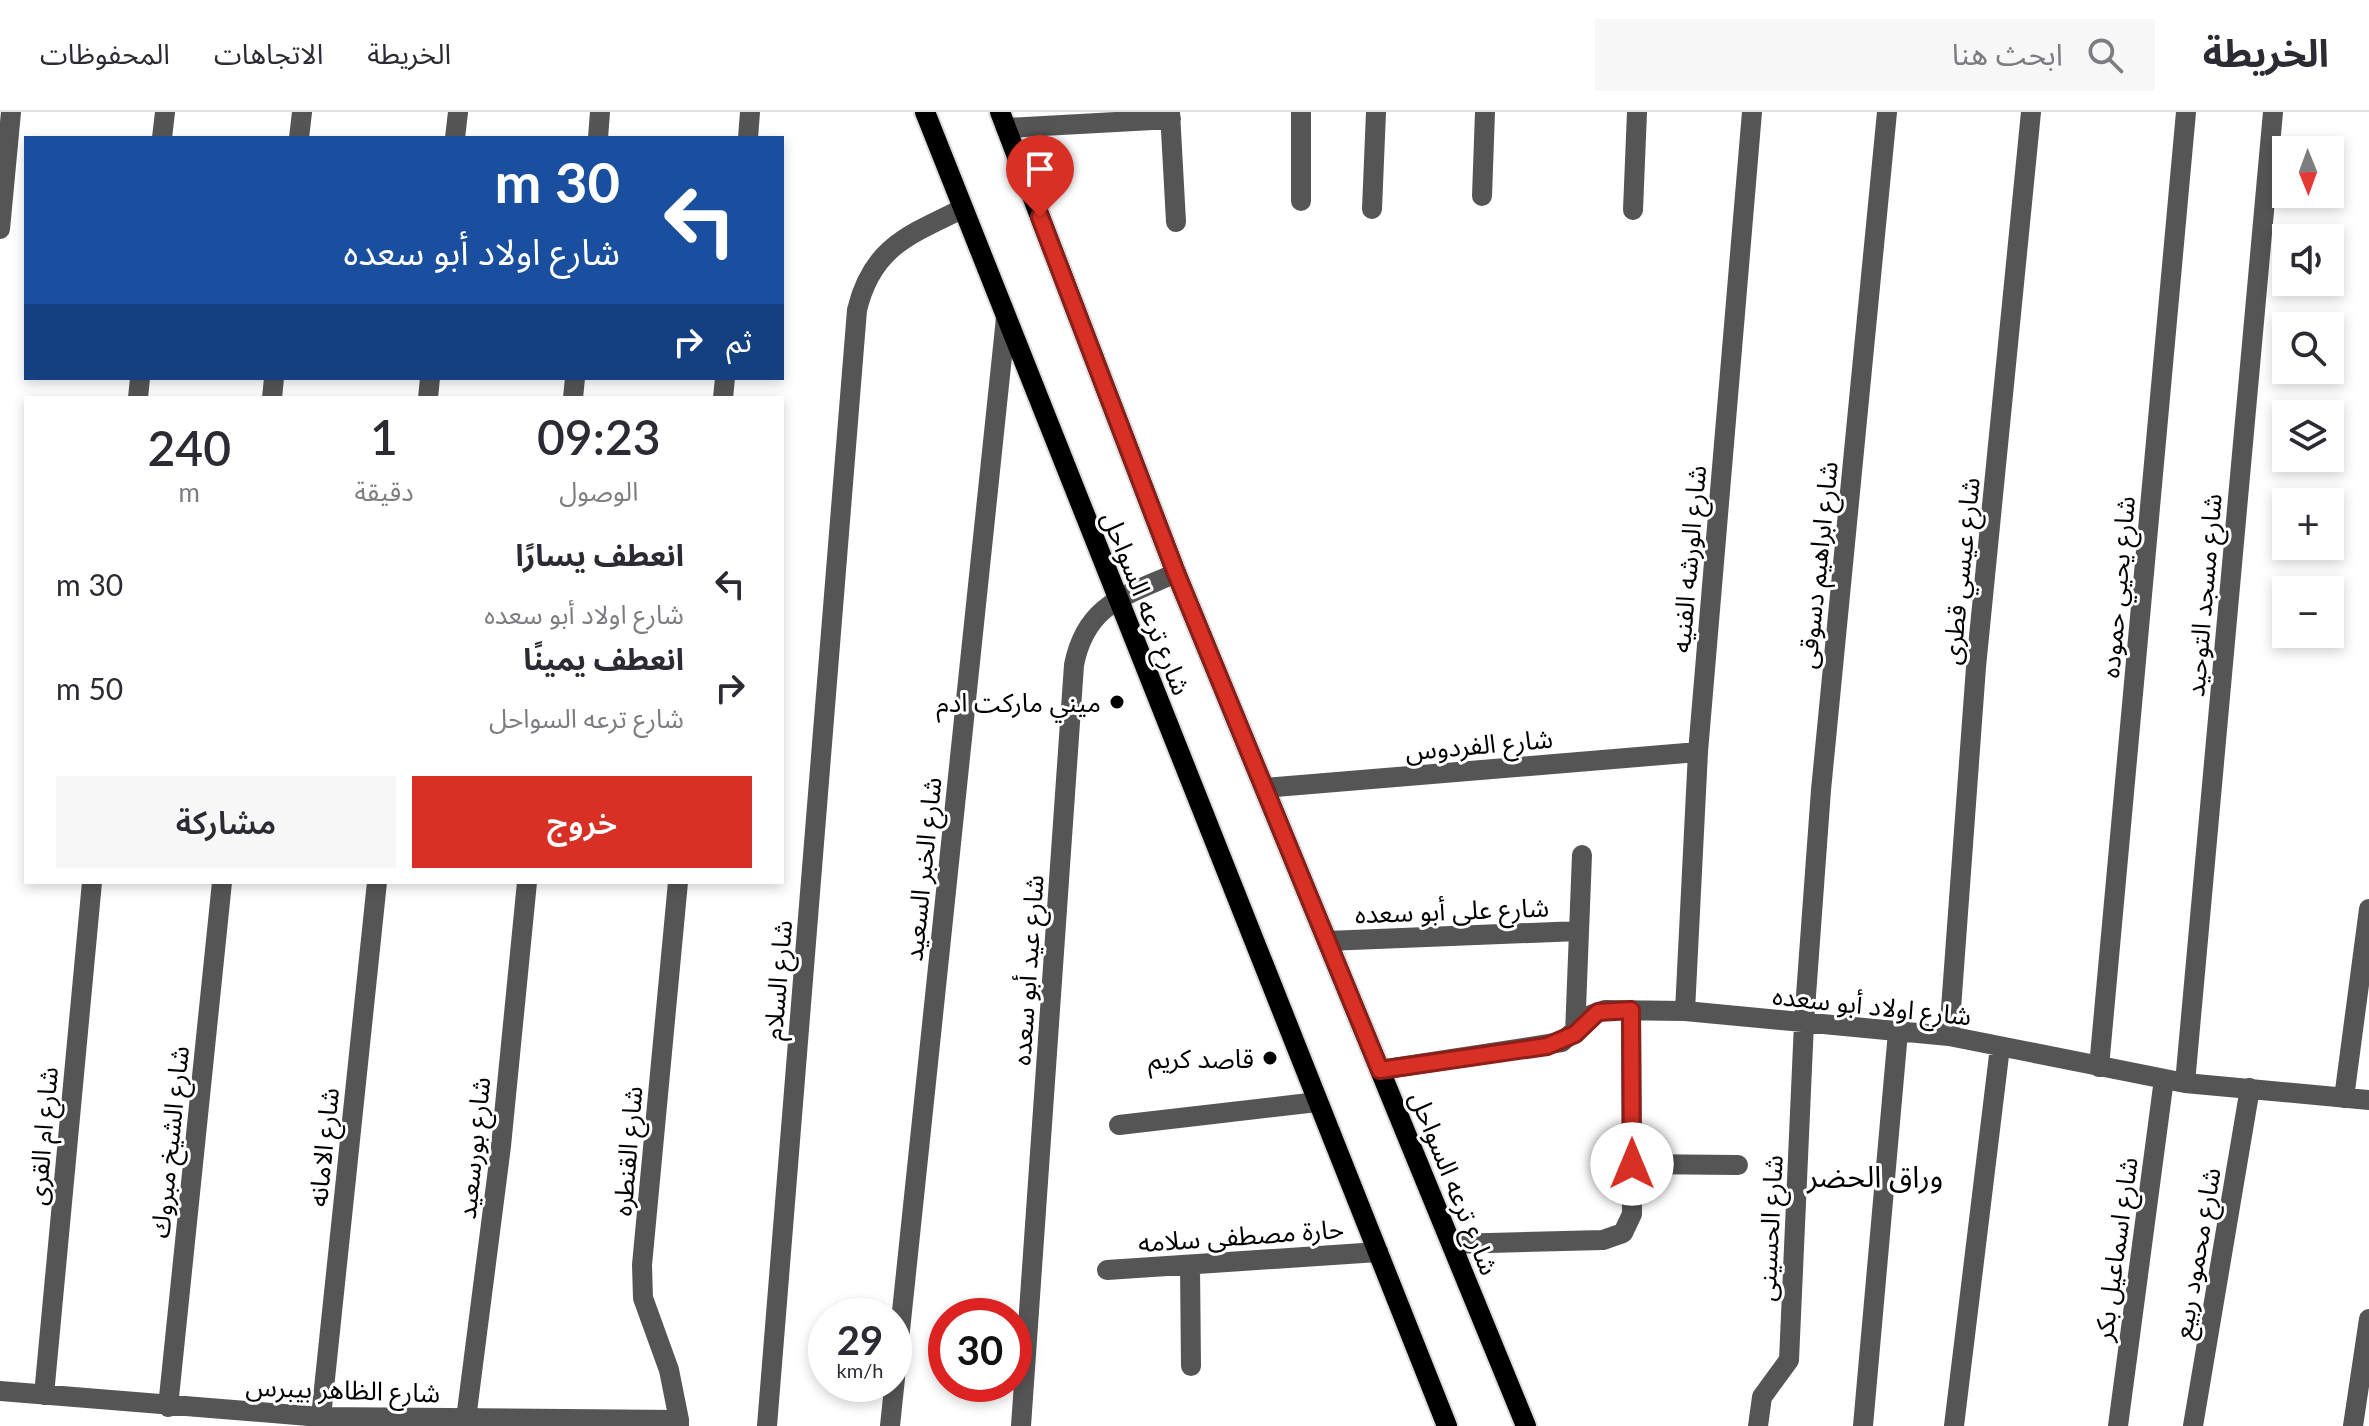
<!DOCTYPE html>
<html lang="ar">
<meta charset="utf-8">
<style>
:root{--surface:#fff;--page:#f7f7f7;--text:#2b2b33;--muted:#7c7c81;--line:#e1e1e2;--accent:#d93025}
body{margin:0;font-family:Lato,"Noto Sans Arabic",sans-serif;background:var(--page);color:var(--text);direction:rtl;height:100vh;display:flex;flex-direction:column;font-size:30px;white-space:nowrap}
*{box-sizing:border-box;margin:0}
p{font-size:26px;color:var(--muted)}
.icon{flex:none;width:44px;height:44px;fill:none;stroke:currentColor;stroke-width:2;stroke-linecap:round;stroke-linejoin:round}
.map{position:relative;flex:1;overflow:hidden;direction:ltr}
.details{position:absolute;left:24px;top:284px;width:760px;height:488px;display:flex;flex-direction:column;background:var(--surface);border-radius:0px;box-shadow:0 4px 12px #0003;direction:rtl}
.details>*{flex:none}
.guide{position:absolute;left:24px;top:24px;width:760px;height:244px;border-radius:0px;box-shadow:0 4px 12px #0003;direction:rtl;background:#1a4fa0;color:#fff;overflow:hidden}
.needle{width:52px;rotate:179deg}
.controls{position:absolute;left:2272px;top:24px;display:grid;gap:16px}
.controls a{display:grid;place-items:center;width:72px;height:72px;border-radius:0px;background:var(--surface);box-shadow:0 4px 12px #0003;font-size:40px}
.speed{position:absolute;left:808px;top:1186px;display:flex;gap:16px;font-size:40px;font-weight:700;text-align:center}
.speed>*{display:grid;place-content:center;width:104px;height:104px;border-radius:50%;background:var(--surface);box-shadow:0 4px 12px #0003;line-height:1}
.speed small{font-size:20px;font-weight:400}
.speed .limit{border:12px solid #d22;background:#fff;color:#111}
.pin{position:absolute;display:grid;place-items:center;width:68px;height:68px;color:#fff;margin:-82px -34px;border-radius:50% 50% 50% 0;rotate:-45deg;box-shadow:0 0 8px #0007}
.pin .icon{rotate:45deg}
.me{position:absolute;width:88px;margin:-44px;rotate:0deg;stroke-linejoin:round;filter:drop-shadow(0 0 6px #0008)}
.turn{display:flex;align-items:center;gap:28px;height:168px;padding:0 32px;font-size:36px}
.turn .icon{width:104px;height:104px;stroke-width:2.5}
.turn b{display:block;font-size:56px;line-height:68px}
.then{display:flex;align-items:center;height:76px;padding:0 32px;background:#0003;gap:16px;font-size:30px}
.eta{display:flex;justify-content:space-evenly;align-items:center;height:136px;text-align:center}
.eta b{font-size:48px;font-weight:600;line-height:56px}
.action{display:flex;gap:16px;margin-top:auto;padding:16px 32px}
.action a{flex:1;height:92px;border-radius:0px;background:var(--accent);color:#fff;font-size:32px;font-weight:600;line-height:92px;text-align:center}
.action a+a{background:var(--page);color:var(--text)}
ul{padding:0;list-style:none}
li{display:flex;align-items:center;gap:24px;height:104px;padding:0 32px}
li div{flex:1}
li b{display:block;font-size:30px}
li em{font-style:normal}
header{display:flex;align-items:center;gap:48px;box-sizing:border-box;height:112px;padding:0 40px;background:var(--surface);border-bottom:2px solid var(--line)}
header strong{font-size:38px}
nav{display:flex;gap:44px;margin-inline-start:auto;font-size:28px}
.search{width:560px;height:72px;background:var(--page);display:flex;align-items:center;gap:20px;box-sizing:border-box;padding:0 28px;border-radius:0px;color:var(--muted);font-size:30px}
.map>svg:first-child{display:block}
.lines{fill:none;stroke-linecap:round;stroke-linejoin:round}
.major-casing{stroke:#dbdbdb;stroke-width:24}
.minor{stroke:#555;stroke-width:20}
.major{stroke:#000;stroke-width:20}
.route-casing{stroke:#8d1f18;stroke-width:20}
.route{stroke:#d93025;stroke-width:14}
.poi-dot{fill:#000;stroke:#fff;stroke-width:3}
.labels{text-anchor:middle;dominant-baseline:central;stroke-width:6;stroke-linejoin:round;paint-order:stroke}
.street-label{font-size:26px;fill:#000;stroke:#fff}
.poi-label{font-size:26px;fill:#000;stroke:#fff;text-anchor:end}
.quarter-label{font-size:30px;fill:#000;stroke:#fff}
</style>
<header>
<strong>الخريطة</strong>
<div class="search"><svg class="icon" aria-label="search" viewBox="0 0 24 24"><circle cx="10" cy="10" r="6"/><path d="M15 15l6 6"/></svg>ابحث هنا</div>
<nav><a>الخريطة</a><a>الاتجاهات</a><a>المحفوظات</a></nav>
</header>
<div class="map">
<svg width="2369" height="1314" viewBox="0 0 2369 1314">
<rect width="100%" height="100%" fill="#fff"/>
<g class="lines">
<defs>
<path id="major" d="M925 0 1447 1314
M1000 0 1176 461 1526 1314"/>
</defs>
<use href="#major" class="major-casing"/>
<path class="minor" d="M1170 0 1176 110
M1006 16 1171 7
M162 26 165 0
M299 26 302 0
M455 26 458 0
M598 26 600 0
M748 26 750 0
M1482 84 1485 0
M1301 89V0
M1372 97 1376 0
M1633 98 1637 0
M0 117 11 0
M138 286 140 266
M272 286 274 266
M428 286 430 266
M573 286 575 266
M723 286 725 266
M1265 676 1698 640
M678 770 642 1153 643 1186 669 1258 679 1308
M1327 829 1579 819
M1685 899 1698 640 1752 0
M1575 922 1582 743
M1949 924 1976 555 2031 0
M2099 955 2186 0
M1380 958 1562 930 1591 903 1605 898 1685 899 1949 924 2185 971 2369 988
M2185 971 2273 0
M2344 986 2369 797
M1119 1013 1317 990
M1632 1052 1738 1053
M1452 1132 1603 1128 1623 1121 1632 1102 1631 898
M1190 1154 1191 1254
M1107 1158 1378 1140
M0 1279 321 1305 679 1308V1314
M44 1283 92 770
M168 1295 222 770
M321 1305 377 770
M466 1307 501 1034 527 770
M767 1314 857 198C872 135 909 123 962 97
M890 1314 1006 206
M1021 1314 1074 553C1086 492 1125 484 1176 461
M1758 1314 1762 1285 1789 1248 1804 911 1821 678 1887 0
M1863 1314 1898 920
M1954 1314 2000 935
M2118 1314 2164 967
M2193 1314 2250 976
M2353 1314 2369 1207"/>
<use href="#major" class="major"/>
</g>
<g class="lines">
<defs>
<path id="route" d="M1040 105 1176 461 1380 958 1547 934 1575 922 1598 900 1631 898 1632 1052"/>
</defs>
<use href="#route" class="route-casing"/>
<use href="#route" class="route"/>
</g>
<g class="poi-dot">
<circle cx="1117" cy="590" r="8"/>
<circle cx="1270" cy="946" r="8"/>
</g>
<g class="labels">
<g class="street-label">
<text transform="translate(1688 447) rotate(-85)">شارع الورشه الفنيه</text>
<text transform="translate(1817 453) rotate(-84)">شارع ابراهيم دسوقى</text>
<text transform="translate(1960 459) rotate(-84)">شارع عيسي قطرى</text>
<text transform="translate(2117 475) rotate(-85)">شارع يحيي حموده</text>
<text transform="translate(2203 483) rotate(-85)">شارع مسجد التوحيد</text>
<text transform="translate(1147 491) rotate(68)">شارع ترعه السواحل</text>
<text transform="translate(1479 632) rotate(-5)">شارع الفردوس</text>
<text transform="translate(922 757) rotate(-84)">شارع الخبر السعيد</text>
<text transform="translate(1452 798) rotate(-2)">شارع على أبو سعده</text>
<text transform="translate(1027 858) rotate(-86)">شارع عيد أبو سعده</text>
<text transform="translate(777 868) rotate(-85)">شارع السلام</text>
<text transform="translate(1872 893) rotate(6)">شارع اولاد أبو سعده</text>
<text transform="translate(42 1024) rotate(-85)">شارع ام القرى</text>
<text transform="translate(169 1030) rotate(-84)">شارع الشيخ مبروك</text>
<text transform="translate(323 1035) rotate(-84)">شارع الامانه</text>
<text transform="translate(473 1036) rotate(-84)">شارع بورسعيد</text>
<text transform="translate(627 1039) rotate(-85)">شارع القنطره</text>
<text transform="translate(1455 1071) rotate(68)">شارع ترعه السواحل</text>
<text transform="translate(1769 1116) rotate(-87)">شارع الحسينى</text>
<text transform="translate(1241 1123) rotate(-4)">حارة مصطفى سلامه</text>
<text transform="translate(2115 1137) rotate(-82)">شارع اسماعيل بكر</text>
<text transform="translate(2196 1141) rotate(-80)">شارع محمود ربيع</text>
<text transform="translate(343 1277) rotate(2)">شارع الظاهر بيبرس</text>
</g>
<g class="poi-label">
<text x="1101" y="590">ميني ماركت ادم</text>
<text x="1254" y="946">قاصد كريم</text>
</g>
<g class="quarter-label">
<text x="1875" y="1063">وراق الحضر</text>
</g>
</g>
</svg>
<div class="controls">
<a><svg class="needle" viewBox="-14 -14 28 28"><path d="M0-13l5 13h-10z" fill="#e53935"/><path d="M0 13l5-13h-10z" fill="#7c7c81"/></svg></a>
<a><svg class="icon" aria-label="sound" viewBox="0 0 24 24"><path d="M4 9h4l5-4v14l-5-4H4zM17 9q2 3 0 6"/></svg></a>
<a><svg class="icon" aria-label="search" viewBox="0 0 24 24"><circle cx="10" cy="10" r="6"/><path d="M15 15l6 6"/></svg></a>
<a><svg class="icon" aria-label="layers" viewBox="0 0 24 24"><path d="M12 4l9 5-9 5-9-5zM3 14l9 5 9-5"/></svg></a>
<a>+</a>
<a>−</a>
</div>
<div class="speed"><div>29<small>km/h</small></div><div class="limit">30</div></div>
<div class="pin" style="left:1040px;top:105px;background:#d93025"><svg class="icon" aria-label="arrive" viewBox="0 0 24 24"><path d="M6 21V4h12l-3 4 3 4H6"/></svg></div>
<svg class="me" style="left:1632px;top:1052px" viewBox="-20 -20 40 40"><circle r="19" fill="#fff"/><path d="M0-13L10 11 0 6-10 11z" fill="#d93025"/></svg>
<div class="guide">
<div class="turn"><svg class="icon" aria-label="left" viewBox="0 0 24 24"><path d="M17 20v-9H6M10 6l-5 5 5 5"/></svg><div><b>30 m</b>شارع اولاد أبو سعده</div></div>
<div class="then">ثم<svg class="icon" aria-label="right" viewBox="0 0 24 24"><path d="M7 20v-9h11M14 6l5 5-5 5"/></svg></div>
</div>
<section class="details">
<div class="eta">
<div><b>09:23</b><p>الوصول</p></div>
<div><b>1</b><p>دقيقة</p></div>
<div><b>240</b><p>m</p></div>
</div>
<ul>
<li><svg class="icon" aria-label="left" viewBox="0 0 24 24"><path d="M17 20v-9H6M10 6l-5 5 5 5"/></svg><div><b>انعطف يسارًا</b><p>شارع اولاد أبو سعده</p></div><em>30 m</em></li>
<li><svg class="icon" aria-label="right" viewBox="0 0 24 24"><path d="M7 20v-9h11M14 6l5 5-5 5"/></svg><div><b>انعطف يمينًا</b><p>شارع ترعه السواحل</p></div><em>50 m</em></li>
</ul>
<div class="action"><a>خروج</a><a>مشاركة</a></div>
</section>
</div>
